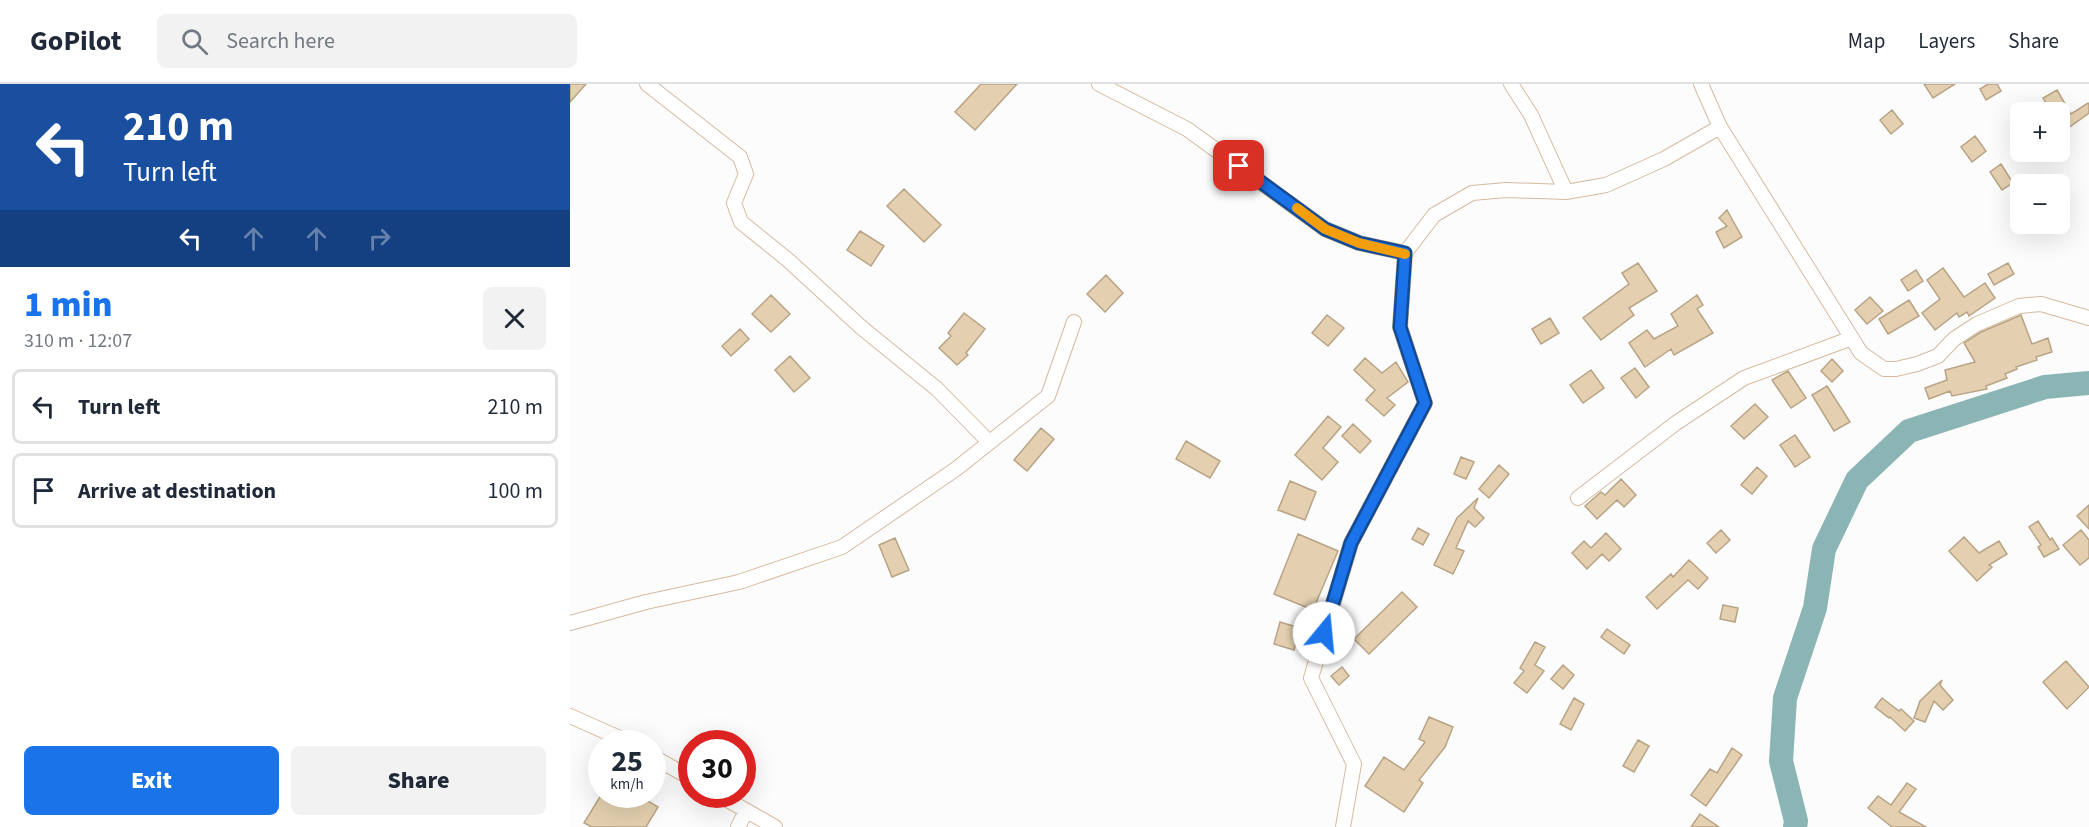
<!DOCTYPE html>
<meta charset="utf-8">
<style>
:root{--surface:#fff;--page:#f2f2f3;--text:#1f2937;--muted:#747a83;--line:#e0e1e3;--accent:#1a73e8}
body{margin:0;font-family:"Source Sans 3",sans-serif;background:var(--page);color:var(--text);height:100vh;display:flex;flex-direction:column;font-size:22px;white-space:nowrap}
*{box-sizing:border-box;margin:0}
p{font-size:20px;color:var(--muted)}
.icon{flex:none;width:33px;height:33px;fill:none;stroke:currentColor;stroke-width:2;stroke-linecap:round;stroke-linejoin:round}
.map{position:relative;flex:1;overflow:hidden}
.drawer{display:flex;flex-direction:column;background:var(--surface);width:570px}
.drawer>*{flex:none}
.banner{background:#1a4fa0;color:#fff;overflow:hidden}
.tools{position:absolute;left:1440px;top:18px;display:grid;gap:12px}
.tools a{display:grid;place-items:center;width:60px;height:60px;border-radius:9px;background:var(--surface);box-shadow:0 6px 24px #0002;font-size:30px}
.speed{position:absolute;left:18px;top:646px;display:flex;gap:12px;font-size:30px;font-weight:700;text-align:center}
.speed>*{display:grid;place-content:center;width:78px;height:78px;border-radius:50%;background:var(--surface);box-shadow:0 6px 24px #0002;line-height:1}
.speed small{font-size:15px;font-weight:400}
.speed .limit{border:9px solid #d22;background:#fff;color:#111}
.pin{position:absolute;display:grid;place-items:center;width:51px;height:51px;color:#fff;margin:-26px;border-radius:12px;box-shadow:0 3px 9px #0006}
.me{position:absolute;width:66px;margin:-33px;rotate:17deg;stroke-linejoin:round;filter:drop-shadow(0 0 4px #0008)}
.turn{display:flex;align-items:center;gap:21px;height:126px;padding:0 24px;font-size:27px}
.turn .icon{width:78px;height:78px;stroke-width:2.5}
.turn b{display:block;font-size:42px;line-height:51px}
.lanes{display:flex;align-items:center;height:57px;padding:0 24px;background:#0003;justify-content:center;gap:30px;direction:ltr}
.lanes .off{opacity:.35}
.round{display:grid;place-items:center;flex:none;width:63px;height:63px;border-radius:9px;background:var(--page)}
.overview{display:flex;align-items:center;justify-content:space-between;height:102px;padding:0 24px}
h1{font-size:36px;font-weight:800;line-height:45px;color:var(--accent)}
.cta{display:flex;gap:12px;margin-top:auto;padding:12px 24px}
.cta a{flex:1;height:69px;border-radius:9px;background:var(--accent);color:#fff;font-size:24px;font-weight:800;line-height:69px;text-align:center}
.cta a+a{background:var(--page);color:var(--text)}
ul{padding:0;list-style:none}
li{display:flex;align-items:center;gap:18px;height:75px;margin:0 12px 9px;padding:0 12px;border:3px solid var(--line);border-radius:9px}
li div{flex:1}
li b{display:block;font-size:22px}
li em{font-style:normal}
header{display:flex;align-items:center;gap:36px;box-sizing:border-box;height:84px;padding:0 30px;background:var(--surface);border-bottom:2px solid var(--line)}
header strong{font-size:28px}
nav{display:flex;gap:33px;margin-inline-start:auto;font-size:21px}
.search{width:420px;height:54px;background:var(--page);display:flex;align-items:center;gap:15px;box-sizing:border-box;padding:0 21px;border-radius:9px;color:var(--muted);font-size:22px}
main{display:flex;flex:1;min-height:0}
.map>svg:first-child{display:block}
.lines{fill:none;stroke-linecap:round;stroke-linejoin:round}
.river{stroke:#8bb4b4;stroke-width:24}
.building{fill:#e4d0b0;stroke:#b8a485;stroke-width:1.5}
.minor-casing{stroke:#d5bb9f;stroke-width:16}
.minor{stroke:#fff;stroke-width:14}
.route-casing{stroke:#114b97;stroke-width:15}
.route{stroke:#1a73e8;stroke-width:10}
.slow{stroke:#f59e0b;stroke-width:10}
</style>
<header>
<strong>GoPilot</strong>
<div class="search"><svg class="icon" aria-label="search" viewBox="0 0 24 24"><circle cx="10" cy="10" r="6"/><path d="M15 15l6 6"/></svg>Search here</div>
<nav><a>Map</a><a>Layers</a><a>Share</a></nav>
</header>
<main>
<section class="drawer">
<div class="banner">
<div class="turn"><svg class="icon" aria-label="left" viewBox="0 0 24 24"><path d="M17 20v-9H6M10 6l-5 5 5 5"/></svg><div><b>210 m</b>Turn left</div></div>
<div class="lanes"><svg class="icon" aria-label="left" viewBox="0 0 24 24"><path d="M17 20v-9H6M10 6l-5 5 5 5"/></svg><svg class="icon off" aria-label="ahead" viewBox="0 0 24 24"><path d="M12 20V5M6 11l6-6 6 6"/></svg><svg class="icon off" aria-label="ahead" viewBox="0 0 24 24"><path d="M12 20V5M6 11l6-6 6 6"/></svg><svg class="icon off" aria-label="right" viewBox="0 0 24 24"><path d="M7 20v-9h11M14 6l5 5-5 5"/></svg></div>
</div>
<div class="overview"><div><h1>1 min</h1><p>310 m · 12:07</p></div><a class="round"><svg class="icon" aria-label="close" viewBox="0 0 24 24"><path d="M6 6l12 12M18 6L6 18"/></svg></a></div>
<ul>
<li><svg class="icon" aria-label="left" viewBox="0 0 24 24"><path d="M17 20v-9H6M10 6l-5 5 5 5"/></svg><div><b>Turn left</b></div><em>210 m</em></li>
<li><svg class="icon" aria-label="arrive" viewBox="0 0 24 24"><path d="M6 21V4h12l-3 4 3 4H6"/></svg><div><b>Arrive at destination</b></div><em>100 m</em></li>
</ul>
<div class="cta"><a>Exit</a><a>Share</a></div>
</section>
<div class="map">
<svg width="1519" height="743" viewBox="0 0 1519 743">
<rect width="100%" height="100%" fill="#fcfcfc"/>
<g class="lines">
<path class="river" d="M1225 743 1226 737 1211 677 1215 614 1245 524 1254 465 1287 396 1339 347 1475 303 1519 299"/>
</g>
<path class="building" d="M0 0H16L0 18Z
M411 0H447L405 46 385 28Z
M1354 0H1385L1363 14Z
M1418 0H1427L1431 7 1416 16 1410 5Z
M1487 6 1501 30 1518 19 1519 21V29L1490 50V28H1481L1473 14Z
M1322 26 1333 40 1321 50 1310 36Z
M1405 52 1416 67 1402 78 1391 63Z
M1431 80 1443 99 1432 106 1420 88Z
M334 105 371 141 354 158 317 122Z
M1157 126 1172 153 1154 164 1146 148 1157 142 1149 134Z
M290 147 314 162 301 182 277 166Z
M1068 179 1087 207 1059 224 1064 231 1031 256 1013 234 1059 200 1052 189Z
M1438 179 1444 190 1424 201 1418 190Z
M1373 184 1394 213 1415 199 1425 214 1399 232 1397 228 1389 233 1387 229 1365 246 1352 229 1370 215 1357 196Z
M1346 186 1353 197 1338 207 1331 196Z
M536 191 553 209 535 228 517 210Z
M201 211 220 230 201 248 182 230Z
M1127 211 1133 221 1127 225 1143 249 1104 271 1101 265 1075 283 1059 259 1077 246 1084 255 1108 242 1101 230Z
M1300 213 1313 227 1297 240 1285 226Z
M1339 216 1349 232 1318 250 1309 235Z
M394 229 415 245 396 269 398 271 387 281 369 264 381 252 378 249Z
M757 231 774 244 758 262 742 249Z
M1451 231 1462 260 1478 254 1482 268 1466 273 1467 276 1446 283 1447 285 1435 290 1437 294 1416 302 1417 305 1382 312 1380 307 1359 315 1355 304 1377 296 1375 286 1405 278 1394 259 1411 248Z
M980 234 989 249 971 260 962 245Z
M170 245 179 255 161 272 152 262Z
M220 272 240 294 224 308 205 286Z
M795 274 812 289 826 278 838 298 817 314 825 321 814 332 796 316 805 306 784 286Z
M1262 275 1273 287 1262 298 1251 287Z
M1065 284 1079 303 1066 314 1051 294Z
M1021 286 1034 304 1013 319 1000 301Z
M1218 287 1236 314 1221 324 1202 296Z
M1257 302 1280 338 1264 347 1242 311Z
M1185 320 1198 333 1174 355 1161 342Z
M758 332 771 343 753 364 768 378 752 396 725 371Z
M783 340 801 357 790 369 772 352Z
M471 344 484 355 457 387 444 376Z
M1225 351 1240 373 1225 383 1210 361Z
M616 357 650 377 640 394 606 375Z
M891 373 904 378 896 395 884 390Z
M929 381 939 390 919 414 909 405Z
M1187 383 1197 392 1182 410 1171 401Z
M1051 395 1066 411 1054 423 1047 416 1027 435 1015 422 1031 408 1035 411Z
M720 397 746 408 735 436 708 426Z
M908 414 904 424 914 434 905 443 898 437 886 464 894 467 883 490 864 481 887 434Z
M1519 421V445L1507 432Z
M1468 437 1480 456 1482 454 1489 465 1474 473 1468 463 1471 461 1459 443Z
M848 444 859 450 853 461 842 455Z
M1151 446 1160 456 1146 469 1137 459Z
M1511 446 1519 456V474L1510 481 1493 461Z
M1036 449 1051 465 1039 477 1032 470 1017 485 1002 469 1014 457 1021 464Z
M728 450 768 467 743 526 704 510Z
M1394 453 1409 469 1429 457 1437 470 1419 481 1422 483 1407 497 1379 467Z
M325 454 339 486 322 493 309 461Z
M1119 476 1138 494 1128 505 1118 496 1087 525 1076 513 1101 490 1103 493Z
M832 508 847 523 799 570 784 555Z
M1153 521 1168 524 1165 538 1150 535Z
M710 538 730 544 724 566 704 560Z
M1037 545 1060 561 1054 570 1031 553Z
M965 558 975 563 965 581 974 587 957 609 944 599 954 587 950 584Z
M1496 577 1519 603 1497 625 1473 598Z
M993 581 1004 591 993 605 981 595Z
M772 583 779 592 769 601 761 592Z
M1372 596 1370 601 1383 616 1373 626 1364 617 1355 638 1344 634 1350 617Z
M1004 614 1014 620 1001 646 990 640Z
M1312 614 1329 627 1331 625 1344 637 1335 647 1320 633 1319 634 1305 623Z
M859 633 883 643 875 663 849 696 853 699 834 728 795 702 814 673 834 686 855 658 849 655Z
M1068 656 1079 662 1064 688 1053 682Z
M1162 664 1172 671 1136 722 1121 711 1140 685 1147 689Z
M1337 699 1346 705 1329 728 1356 743H1322L1298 724 1308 712 1321 721Z
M31 711H68L88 723 76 743H22L14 739Z
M1130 730 1149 743H1121Z"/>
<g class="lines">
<defs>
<path id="minor" d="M77 0 170 73 176 90 164 119 171 138 218 176 292 244 367 305 419 358
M529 0 617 45 755 145 789 159 835 169 864 131 902 109 936 106 996 108 1036 101 1094 75 1150 43 1291 269 1314 285H1326L1347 280 1368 272 1384 255 1407 240 1449 222 1471 220 1519 234
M941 0 961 31 996 108
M1131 0 1150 43
M1008 414 1106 339 1174 294 1282 254
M0 539 76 518 169 498 272 463 386 385 478 312 504 238
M0 632 63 660
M82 672 122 695
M149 711 205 743
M168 743 176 727
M773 743 784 680 741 594 781 459 855 319 830 243 835 169"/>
</defs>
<use href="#minor" class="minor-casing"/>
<use href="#minor" class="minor"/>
</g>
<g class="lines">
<defs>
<path id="route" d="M669 82 755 145 789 159 835 169 830 243 855 319 781 459 754 549"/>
</defs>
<use href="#route" class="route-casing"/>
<use href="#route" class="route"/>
<path class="slow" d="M727 124 755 145 789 159 835 170"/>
</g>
</svg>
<div class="tools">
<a>+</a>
<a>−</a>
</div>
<div class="speed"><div>25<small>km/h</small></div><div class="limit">30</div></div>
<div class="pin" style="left:669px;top:82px;background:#d93025"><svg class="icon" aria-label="arrive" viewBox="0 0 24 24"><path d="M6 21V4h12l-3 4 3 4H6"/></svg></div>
<svg class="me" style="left:754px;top:549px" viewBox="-20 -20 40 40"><circle r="19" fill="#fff"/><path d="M0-13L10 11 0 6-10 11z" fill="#1a73e8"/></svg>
</div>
</main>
